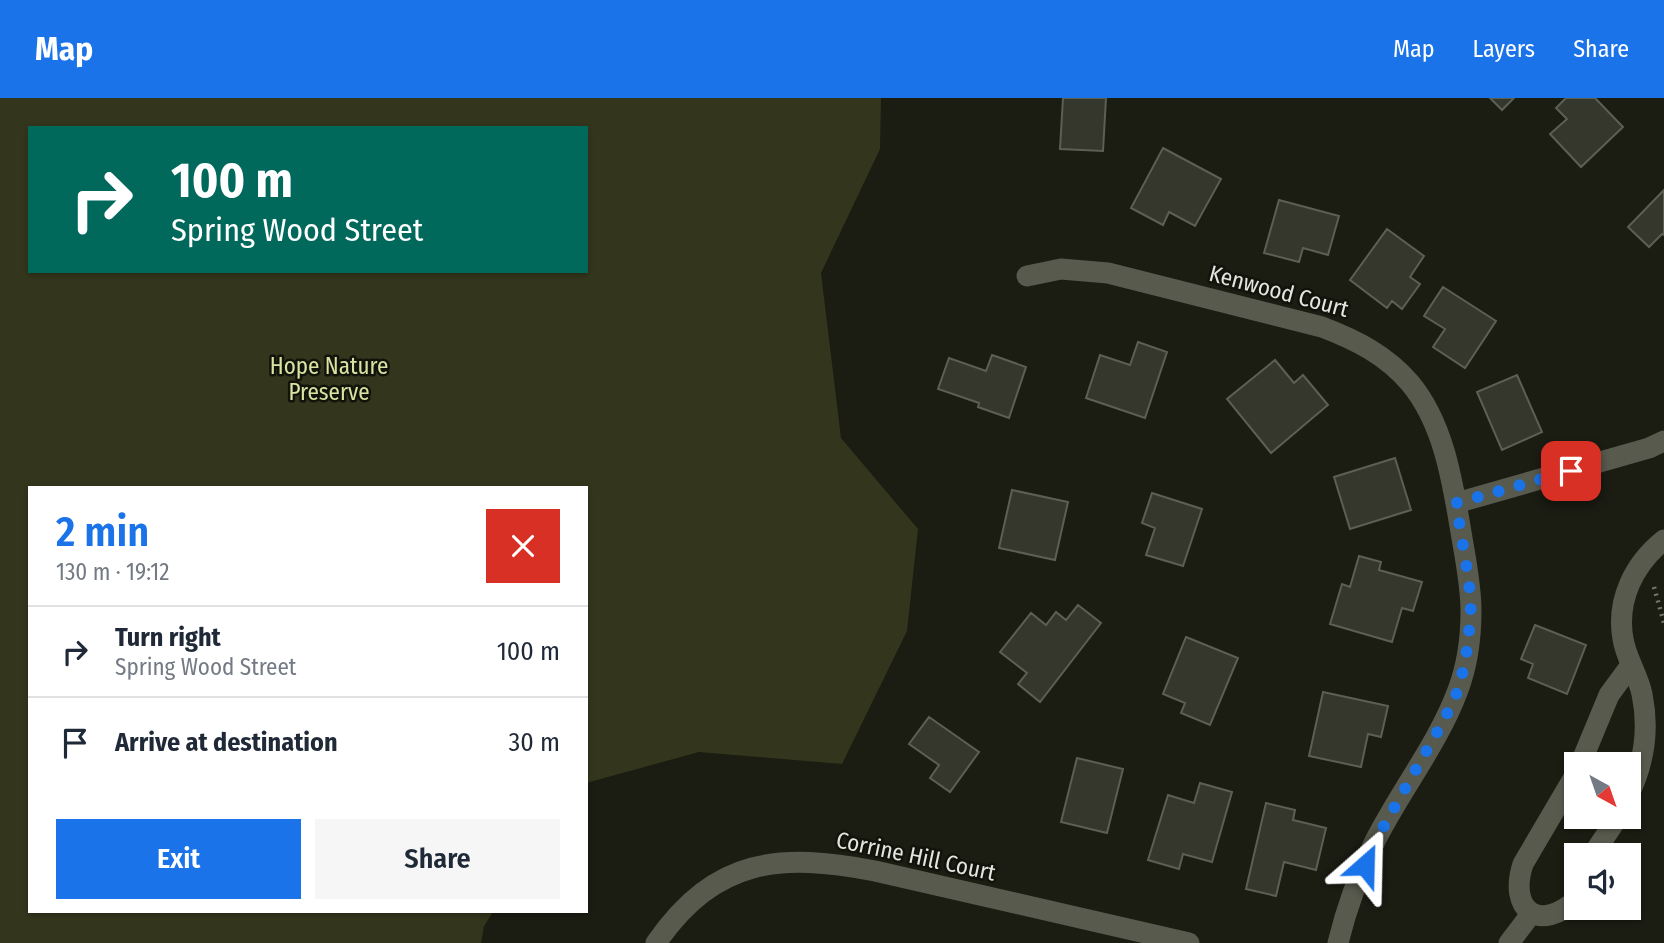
<!DOCTYPE html>
<meta charset="utf-8">
<style>
:root{--surface:#fff;--page:#f6f6f7;--text:#1f2937;--muted:#747a83;--line:#e0e1e3;--accent:#1a73e8}
body{margin:0;font-family:"Fira Sans Condensed",sans-serif;background:var(--page);color:var(--text);height:100vh;display:flex;flex-direction:column;font-size:26px;white-space:nowrap}
*{box-sizing:border-box;margin:0}
p{font-size:23px;color:var(--muted)}
.icon{flex:none;width:38px;height:38px;fill:none;stroke:currentColor;stroke-width:2;stroke-linecap:round;stroke-linejoin:round}
.map{position:relative;flex:1;overflow:hidden}
.drawer{position:absolute;left:28px;top:388px;width:560px;height:427px;display:flex;flex-direction:column;background:var(--surface);border-radius:0px;box-shadow:0 2px 5px #0004}
.drawer>*{flex:none}
.hud{position:absolute;left:28px;top:28px;width:560px;height:147px;border-radius:0px;box-shadow:0 2px 5px #0004;background:#00695c;color:#fff;overflow:hidden}
.needle{width:46px;rotate:140deg}
.buttons{position:absolute;left:1564px;top:654px;display:grid;gap:14px}
.buttons a{display:grid;place-items:center;width:77px;height:77px;border-radius:0px;background:var(--surface);box-shadow:0 2px 5px #0004;font-size:35px}
.pin{position:absolute;display:grid;place-items:center;width:60px;height:60px;color:#fff;margin:-30px;border-radius:14px;box-shadow:0 4px 10px #0006}
.me{position:absolute;width:77px;margin:-38px;rotate:25deg;stroke-linejoin:round;filter:drop-shadow(0 0 5px #0008)}
.turn{display:flex;align-items:center;gap:24px;height:147px;padding:0 28px;font-size:32px}
.turn .icon{width:91px;height:91px;stroke-width:2.5}
.turn b{display:block;font-size:49px;line-height:60px}
.round{display:grid;place-items:center;flex:none;width:74px;height:74px;border-radius:0px;background:var(--page)}
.head{display:flex;align-items:center;justify-content:space-between;height:119px;padding:0 28px}
h1{font-size:42px;font-weight:600;line-height:52px;color:var(--accent)}
.action{display:flex;gap:14px;margin-top:auto;padding:14px 28px}
.action a{flex:1;height:80px;border-radius:0px;background:var(--accent);color:#fff;font-size:28px;font-weight:600;line-height:80px;text-align:center}
.action a+a{background:var(--page);color:var(--text)}
ul{padding:0;list-style:none}
li{display:flex;align-items:center;gap:21px;height:91px;padding:0 28px;border-top:2px solid var(--line)}
li div{flex:1}
li b{display:block;font-size:26px}
li em{font-style:normal}
header{display:flex;align-items:center;gap:42px;box-sizing:border-box;height:98px;padding:0 35px;background:var(--accent);color:#fff}
header strong{font-size:33px}
nav{display:flex;gap:38px;margin-inline-start:auto;font-size:24px}
.map>svg:first-child{display:block}
.green{fill:#33361c;fill-rule:evenodd}
.building{fill:#35372c;stroke:#5c5f53;stroke-width:2}
.lines{fill:none;stroke-linecap:round;stroke-linejoin:round}
.path{stroke:#75766e;stroke-width:4.5;stroke-dasharray:2 5;stroke-linecap:butt}
.street{stroke:#585a4e;stroke-width:21}
.route{stroke:#1a73e8;stroke-width:12;stroke-dasharray:0 21.6}
.labels{text-anchor:middle;dominant-baseline:central;stroke-width:5;stroke-linejoin:round;paint-order:stroke}
.street-label{font-size:23px;fill:#e4e5de;stroke:#12130a}
.park-label{font-size:23px;fill:#dae3a2;stroke:#12130a}
</style>
<header>
<strong>Map</strong>
<nav><a>Map</a><a>Layers</a><a>Share</a></nav>
</header>
<div class="map">
<svg width="1664" height="845" viewBox="0 0 1664 845">
<rect width="100%" height="100%" fill="#1b1c12"/>
<path class="green" d="M0 0H881L880 51 821 175 841 340 918 431 907 533 842 666 699 654 586 685V390H30V814H493L484 828 481 845H0ZM30 30H586V173H30Z"/>
<path class="building" d="M1063 0H1106L1103 53 1060 51Z
M1490 0H1514L1502 12Z
M1566 0H1595L1623 29 1581 69 1550 36 1567 21 1556 10Z
M1163 50 1221 81 1195 128 1169 114 1163 127 1131 110Z
M1664 92V137L1662 136 1649 149 1628 129Z
M1279 102 1339 118 1328 157 1303 150 1299 164 1264 155Z
M1387 131 1424 158 1410 179 1420 186 1402 211 1392 203 1387 210 1350 182Z
M1443 189 1496 223 1465 270 1433 249 1445 231 1424 218Z
M1138 244 1167 254 1145 320 1086 300 1100 257 1130 267Z
M992 257 1026 269 1009 320 978 309 979 305 938 291 949 260 986 273Z
M1275 262 1294 285 1303 277 1328 307 1271 355 1227 301Z
M1517 277 1542 334 1502 352 1477 294Z
M1395 360 1411 412 1350 431 1334 379Z
M1012 392 1068 404 1055 462 999 450Z
M1152 395 1202 411 1183 468 1146 457 1155 430 1142 425Z
M1359 458 1381 464 1379 472 1422 484 1413 513 1402 510 1392 544 1330 526 1342 486 1350 489Z
M1078 507 1101 525 1040 604 1018 586 1027 575 1000 554 1031 515 1046 527 1056 514 1066 522Z
M1535 527 1586 547 1567 596 1528 580 1533 566 1521 561Z
M1186 539 1238 560 1210 627 1181 615 1185 605 1163 596Z
M1323 594 1388 608 1381 639 1368 636 1361 669 1309 658Z
M929 619 979 654 950 694 930 680 939 667 909 646Z
M1077 660 1123 671 1107 735 1061 724Z
M1200 685 1232 694 1212 764 1183 756 1179 771 1148 762 1168 697 1194 705Z
M1266 705 1295 712 1293 722 1326 730 1316 772 1284 764 1276 798 1246 791Z"/>
<g class="lines">
<path class="path" d="M1654 489 1664 525"/>
<path class="street" d="M1027 178 1061 171 1108 175 1322 229C1356 242 1386 257 1410 285 1445 327 1453 387 1462 440 1466 464 1471 488 1471 513 1471 538 1467 568 1458 592 1438 646 1400 693 1374 745 1359 776 1346 812 1338 845
M1456 405 1649 350 1664 343
M1580 667 1609 597 1631 567
M1577 674 1523 766C1508 812 1539 836 1577 801
M1629 696C1644 665 1649 630 1642 596 1638 577 1626 560 1623 541 1616 502 1634 466 1664 442
M1592 758 1618 719
M656 845C716 759 780 755 875 773L1189 845
M1509 845 1531 816"/>
</g>
<g class="lines">
<path class="route" d="M1365 767 1373 747 1444 622 1459 590 1466 559 1471 516 1469 484 1456 405 1571 373"/>
</g>
<g class="labels">
<g class="street-label">
<text transform="translate(1279 193) rotate(15)">Kenwood Court</text>
<text transform="translate(916 758) rotate(12)">Corrine Hill Court</text>
</g>
<g class="park-label">
<text x="329" y="268">Hope Nature<tspan x="329" dy="26">Preserve</tspan></text>
</g>
</g>
</svg>
<div class="buttons">
<a><svg class="needle" viewBox="-14 -14 28 28"><path d="M0-13l5 13h-10z" fill="#e53935"/><path d="M0 13l5-13h-10z" fill="#747a83"/></svg></a>
<a><svg class="icon" aria-label="sound" viewBox="0 0 24 24"><path d="M4 9h4l5-4v14l-5-4H4zM17 9q2 3 0 6"/></svg></a>
</div>
<div class="pin" style="left:1571px;top:373px;background:#d93025"><svg class="icon" aria-label="arrive" viewBox="0 0 24 24"><path d="M6 21V4h12l-3 4 3 4H6"/></svg></div>
<svg class="me" style="left:1365px;top:767px" viewBox="-20 -20 40 40"><path d="M0-17L14 15 0 8-14 15z" fill="#1a73e8" stroke="#fff" stroke-width="4"/></svg>
<div class="hud">
<div class="turn"><svg class="icon" aria-label="right" viewBox="0 0 24 24"><path d="M7 20v-9h11M14 6l5 5-5 5"/></svg><div><b>100 m</b>Spring Wood Street</div></div>
</div>
<section class="drawer">
<div class="head"><div><h1>2 min</h1><p>130 m · 19:12</p></div><a class="round" style="background:#d93025;color:#fff"><svg class="icon" aria-label="close" viewBox="0 0 24 24"><path d="M6 6l12 12M18 6L6 18"/></svg></a></div>
<ul>
<li><svg class="icon" aria-label="right" viewBox="0 0 24 24"><path d="M7 20v-9h11M14 6l5 5-5 5"/></svg><div><b>Turn right</b><p>Spring Wood Street</p></div><em>100 m</em></li>
<li><svg class="icon" aria-label="arrive" viewBox="0 0 24 24"><path d="M6 21V4h12l-3 4 3 4H6"/></svg><div><b>Arrive at destination</b></div><em>30 m</em></li>
</ul>
<div class="action"><a>Exit</a><a>Share</a></div>
</section>
</div>
